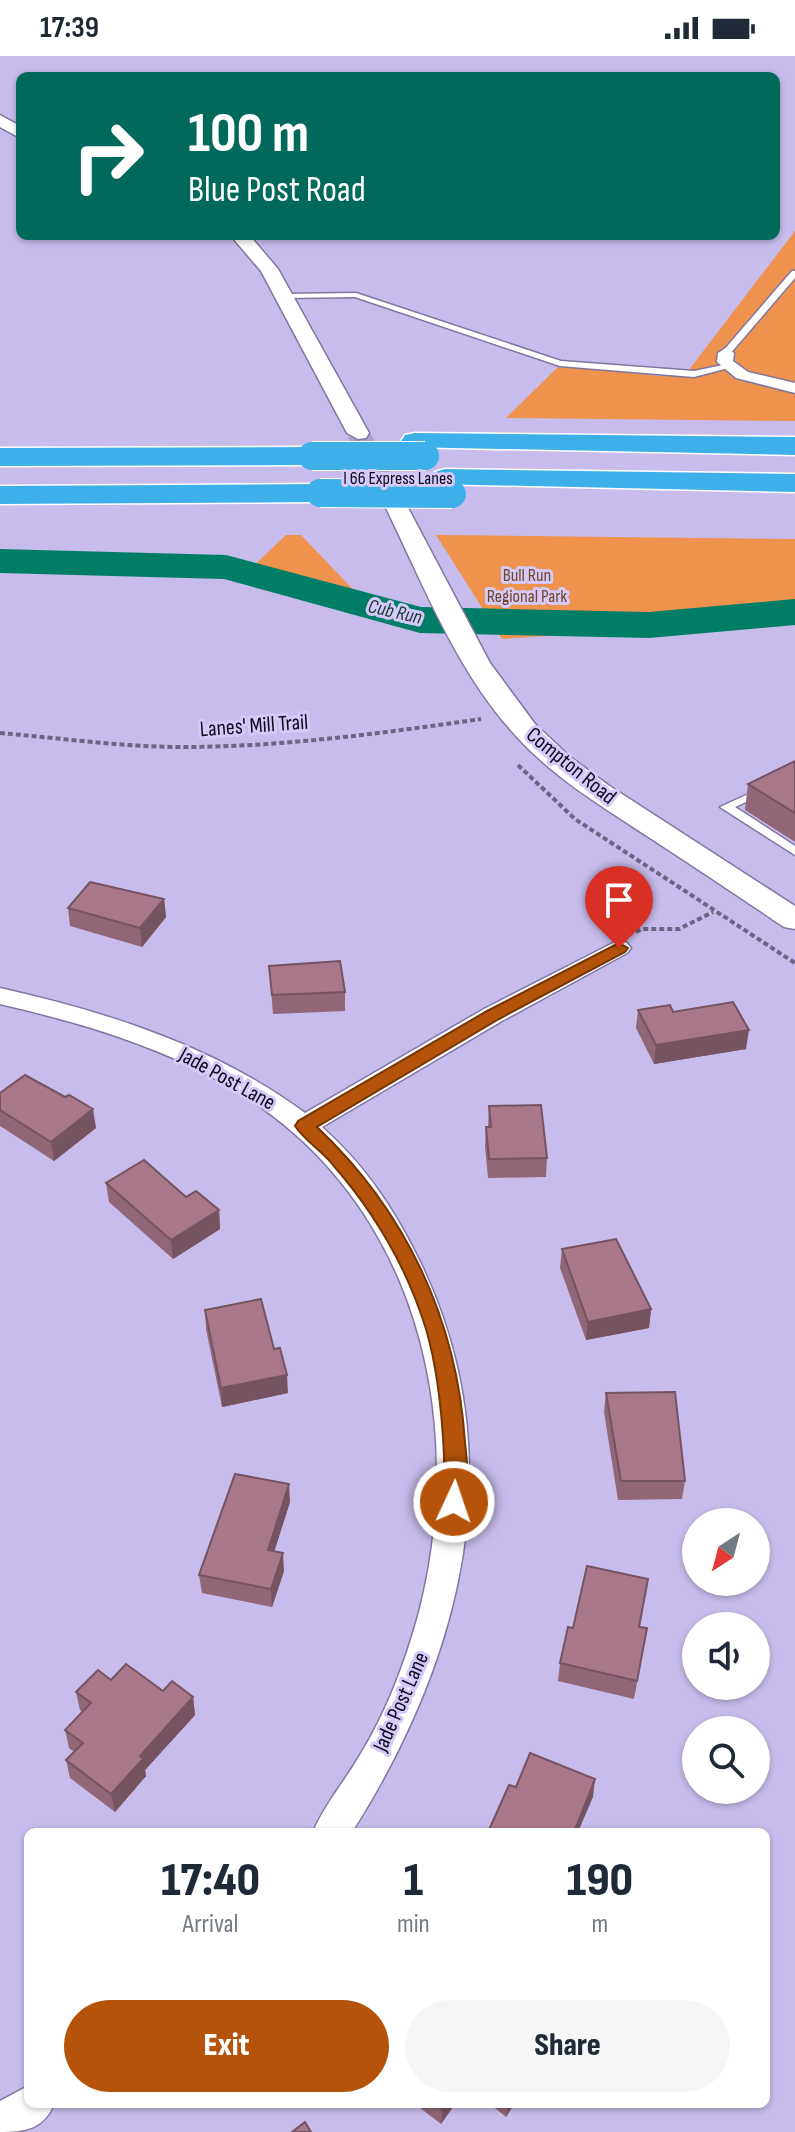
<!DOCTYPE html>
<style>
:root{--surface:#fff;--page:#f6f6f7;--text:#1f2937;--muted:#747a83;--accent:#b45309}
body{margin:0;font-family:"Sofia Sans Condensed",sans-serif;background:var(--page);color:var(--text);height:100vh;display:flex;flex-direction:column;font-size:30px;white-space:nowrap}
*{box-sizing:border-box;margin:0}
p{font-size:26px;color:var(--muted)}
.icon{flex:none;width:44px;height:44px;fill:none;stroke:currentColor;stroke-width:2;stroke-linecap:round;stroke-linejoin:round}
.map{position:relative;flex:1;overflow:hidden}
.panel{position:absolute;left:24px;top:1772px;width:746px;height:280px;display:flex;flex-direction:column;background:var(--surface);border-radius:12px;box-shadow:0 2px 6px #0004}
.panel>*{flex:none}
.guide{position:absolute;left:16px;top:16px;width:764px;height:168px;border-radius:12px;box-shadow:0 2px 6px #0004;background:#00695c;color:#fff;overflow:hidden}
.needle{width:52px;rotate:216deg}
.buttons{position:absolute;left:682px;top:1452px;display:grid;gap:16px}
.buttons a{display:grid;place-items:center;width:88px;height:88px;border-radius:50%;background:var(--surface);box-shadow:0 2px 6px #0004;font-size:40px}
.pin{position:absolute;display:grid;place-items:center;width:68px;height:68px;color:#fff;margin:-82px -34px;border-radius:50% 50% 50% 0;rotate:-45deg;box-shadow:0 0 8px #0007}
.pin .icon{rotate:45deg}
.me{position:absolute;width:88px;margin:-44px;rotate:3deg;stroke-linejoin:round;filter:drop-shadow(0 0 6px #0008)}
.turn{display:flex;align-items:center;gap:28px;height:168px;padding:0 40px;font-size:36px}
.turn .icon{width:104px;height:104px;stroke-width:2.5}
.turn b{display:block;font-size:56px;line-height:68px}
.eta{display:flex;justify-content:space-evenly;align-items:center;height:136px;text-align:center}
.eta b{font-size:48px;font-weight:800;line-height:56px}
.cta{display:flex;gap:16px;margin-top:auto;padding:16px 40px}
.cta a{flex:1;height:92px;border-radius:48px;background:var(--accent);color:#fff;font-size:32px;font-weight:800;line-height:92px;text-align:center}
.cta a+a{background:var(--page);color:var(--text)}
.status{display:flex;justify-content:space-between;align-items:center;height:56px;padding:0 40px;background:var(--surface);direction:ltr}
.status svg{height:22px;fill:currentColor}
.map>svg:first-child{display:block}
.green{fill:#ef924d}
.lines{fill:none;stroke-linecap:round;stroke-linejoin:round}
.river{fill:#007d67;fill-rule:evenodd}
.tertiary-tunnel{stroke:#aba1cd;stroke-width:22;stroke-dasharray:22 11;stroke-linecap:butt}
.service-casing{stroke:#8076a2;stroke-width:3}
.minor-casing{stroke:#8076a2;stroke-width:3}
.tertiary-casing{stroke:#8076a2;stroke-width:3}
.motorway-casing{stroke:#fff;stroke-width:3}
.path{stroke:#6b6484;stroke-width:4;stroke-dasharray:5 3;stroke-linecap:butt}
.service{fill:#fff;fill-rule:evenodd}
.minor{fill:#fff;fill-rule:evenodd}
.tertiary{fill:#fff;fill-rule:evenodd}
.motorway{fill:#3eb0e9;fill-rule:evenodd}
.motorway-bridge-casing{stroke:#fff;stroke-width:30;stroke-linecap:butt}
.motorway-bridge{stroke:#3eb0e9;stroke-width:28}
.wall{fill:#916677}
.shaded-wall{fill:#765361}
.building{fill:#a9778a;stroke:#765361;stroke-width:2}
.route{fill:#b45309;stroke:#753606;stroke-width:2}
.labels{text-anchor:middle;dominant-baseline:central;stroke-width:6;stroke-linejoin:round;paint-order:stroke}
.far-street-label{font-size:18px;fill:#0f0b1b;stroke:#d4c9f9}
.far-park-label{font-size:18px;fill:#734524;stroke:#d4c9f9}
.far-water-label{font-size:20px;font-style:italic;fill:#1a3830;stroke:#d4c9f9}
.street-label{font-size:22px;fill:#0f0b1b;stroke:#d4c9f9}
</style>
<div class="status"><b>17:39</b><svg viewBox="0 0 49 12"><path d="M0 12V9h3v3zM5 12V6h3v6zM10 12V3h3v9zM15 12V0h3v12zM26 1h20v11H26zM47 4h2v5h-2z"/></svg></div>
<div class="map">
<svg width="795" height="2076" viewBox="0 0 795 2076">
<rect width="100%" height="100%" fill="#c7bcec"/>
<path class="green" d="M795 175V365L506 362 560 309 659 320 685 319Z
M286 479H301L364 545 241 522Z
M436 479 795 483V564L502 583Z"/>
<g class="lines">
<path class="river" d="M0 493 226 499 421 551 649 556 795 543V569L649 582 420 577 224 523 0 517Z"/>
<path class="tertiary-tunnel" d="M358 377 395 448"/>
<defs>
<path id="service" d="M792 215H795V222L729 299H723V295Z
M356 237 561 305 694 315 728 308 732 311 694 321 560 310 355 241 285 242 281 240 285 238Z
M795 717V724L735 751 795 790V799L720 751Z"/>
<path id="minor" d="M726 292 734 297 733 305 748 316 795 327V337L736 322 717 306 718 297Z
M619 884 627 887 631 892 627 897 502 965 322 1071C366 1110 396 1156 421 1208 514 1402 462 1602 352 1776H313C325 1748 345 1725 360 1699 386 1657 405 1607 418 1560 467 1376 423 1166 262 1052 185 997 91 969 0 948V932C110 957 214 990 305 1057L484 953Z
M28 2030V2048H54C44 2073 25 2076 0 2076V2045Z"/>
<path id="tertiary" d="M0 59 20 70V82L0 71Z
M231 180H250L278 213 369 377 366 382 358 383 347 377 261 215Z
M395 441 403 443 406 448 490 607 535 668 569 700 608 729 795 850V873L784 871C738 840 693 810 647 780 601 750 553 721 516 680 456 615 423 527 384 448L387 443Z"/>
<path id="motorway" d="M415 377 795 381V399L405 391 401 385 405 379Z
M312 391 322 394 326 400 322 406 312 409 0 410V392Z
M445 413 795 418V436L435 428 430 422 435 416Z
M320 428 330 431 335 437 330 443 320 446 0 448V430Z"/>
</defs>
<use href="#service" class="service-casing"/>
<use href="#minor" class="minor-casing"/>
<use href="#tertiary" class="tertiary-casing"/>
<use href="#motorway" class="motorway-casing"/>
<path class="path" d="M0 677C60 682 122 691 183 691 282 691 383 677 481 663
M518 709 575 763 795 907
M636 876 642 873H679L713 856"/>
<use href="#service" class="service"/>
<use href="#minor" class="minor"/>
<use href="#tertiary" class="tertiary"/>
<use href="#motorway" class="motorway"/>
<defs>
<path id="motorway-bridge" d="M312 400H425
M320 437 452 438"/>
</defs>
<use href="#motorway-bridge" class="motorway-bridge-casing"/>
<use href="#motorway-bridge" class="motorway-bridge"/>
</g>
<path class="wall" d="M795 705V786L745 754 748 728Z
M164 843 166 861 142 891 70 870 68 852Z
M269 910 345 936V955L273 958Z
M638 954 673 956 746 993 654 1008 636 972Z
M0 1037 65 1041 96 1072 54 1105 0 1070Z
M489 1050 547 1102 546 1121 488 1122 485 1090 486 1071H488Z
M106 1127 186 1141 219 1154 220 1173 173 1203 109 1146Z
M562 1193 651 1253 649 1272 586 1284 560 1212Z
M205 1254 274 1293 288 1337 222 1351 206 1273Z
M606 1337 685 1425 682 1443 618 1444 604 1356Z
M290 1446 274 1495 284 1515 272 1551 202 1537 199 1519Z
M640 1571 647 1572 634 1643 558 1625 560 1607 573 1572Z
M111 1624 193 1641 195 1659 145 1714 146 1720 115 1756 70 1722 66 1704 74 1696 69 1692 65 1674 82 1656 80 1654 76 1636Z
M415 2048H455L441 2068Z
M490 2048H514L506 2061Z"/>
<path class="shaded-wall" d="M164 843 166 861 142 891 140 872Z
M749 974 746 993 654 1008 656 989Z
M93 1053 96 1072 54 1105 51 1086Z
M219 1154 220 1173 173 1203 171 1184Z
M651 1253 649 1272 586 1284 588 1266Z
M287 1319 288 1337 222 1351 221 1332Z
M289 1428 290 1446 269 1512 268 1494Z
M283 1497 284 1515 272 1551 271 1533Z
M193 1641 195 1659 145 1714 146 1720 115 1756 111 1738 140 1700Z
M595 1723 593 1741 578 1776H574Z
M446 2048H455L441 2068 442 2053Z
M508 2048H514L506 2061Z"/>
<path class="building" d="M795 705V757L748 728Z
M90 826 164 843 140 872 68 852Z
M340 905 345 936 272 939 269 910Z
M733 946 749 974 656 989 638 954 670 949 673 956Z
M25 1019 65 1041 69 1039 93 1053 51 1086 0 1054V1037Z
M541 1049 547 1102 489 1103 486 1071H491L489 1050Z
M144 1104 186 1141 196 1135 219 1154 171 1184 106 1127Z
M616 1183 651 1253 588 1266 562 1193Z
M261 1243 274 1293 280 1292 287 1319 221 1332 205 1254Z
M675 1336 685 1425H621L606 1337Z
M235 1418 289 1428 268 1494 283 1497 271 1533 199 1519Z
M587 1510 648 1523 639 1571 647 1572 637 1625 560 1607 568 1571 573 1572Z
M126 1608 163 1635 172 1625 193 1641 140 1700 143 1703 111 1738 66 1704 83 1687 65 1674 91 1647 76 1636 98 1614 111 1624Z
M530 1697 595 1723 574 1776H488L509 1729 516 1731Z
M435 2048H446L442 2053Z
M305 2066 311 2076H292Z"/>
<path class="route" d="M619 887 628 892 625 896 499 963 317 1071C406 1155 457 1264 465 1386 467 1407 471 1434 462 1453L454 1456 446 1453C439 1439 445 1415 444 1399 442 1356 438 1314 426 1273 407 1212 374 1156 333 1109 322 1095 305 1085 295 1070L298 1065 487 955Z"/>
<g class="labels">
<g class="far-street-label">
<text x="398" y="422">I 66 Express Lanes</text>
</g>
<g class="far-park-label">
<text x="527" y="519">Bull Run<tspan x="527" dy="21">Regional Park</tspan></text>
</g>
<g class="far-water-label">
<text transform="translate(395 556) rotate(13)">Cub Run</text>
</g>
<g class="street-label">
<text transform="translate(254 670) rotate(-4)">Lanes' Mill Trail</text>
<text transform="translate(571 710) rotate(39)">Compton Road</text>
<text transform="translate(227 1023) rotate(29)">Jade Post Lane</text>
<text transform="translate(401 1646) rotate(-66)">Jade Post Lane</text>
</g>
</g>
</svg>
<div class="buttons">
<a><svg class="needle" viewBox="-14 -14 28 28"><path d="M0-13l5 13h-10z" fill="#e53935"/><path d="M0 13l5-13h-10z" fill="#747a83"/></svg></a>
<a><svg class="icon" aria-label="sound" viewBox="0 0 24 24"><path d="M4 9h4l5-4v14l-5-4H4zM17 9q2 3 0 6"/></svg></a>
<a><svg class="icon" aria-label="search" viewBox="0 0 24 24"><circle cx="10" cy="10" r="6"/><path d="M15 15l6 6"/></svg></a>
</div>
<div class="pin" style="left:619px;top:892px;background:#d93025"><svg class="icon" aria-label="arrive" viewBox="0 0 24 24"><path d="M6 21V4h12l-3 4 3 4H6"/></svg></div>
<svg class="me" style="left:454px;top:1446px" viewBox="-20 -20 40 40"><circle r="17" fill="#b45309" stroke="#fff" stroke-width="3"/><path d="M0-11L8 9 0 5-8 9z" fill="#fff"/></svg>
<div class="guide">
<div class="turn"><svg class="icon" aria-label="right" viewBox="0 0 24 24"><path d="M7 20v-9h11M14 6l5 5-5 5"/></svg><div><b>100 m</b>Blue Post Road</div></div>
</div>
<section class="panel">
<div class="eta">
<div><b>17:40</b><p>Arrival</p></div>
<div><b>1</b><p>min</p></div>
<div><b>190</b><p>m</p></div>
</div>
<div class="cta"><a>Exit</a><a>Share</a></div>
</section>
</div>
